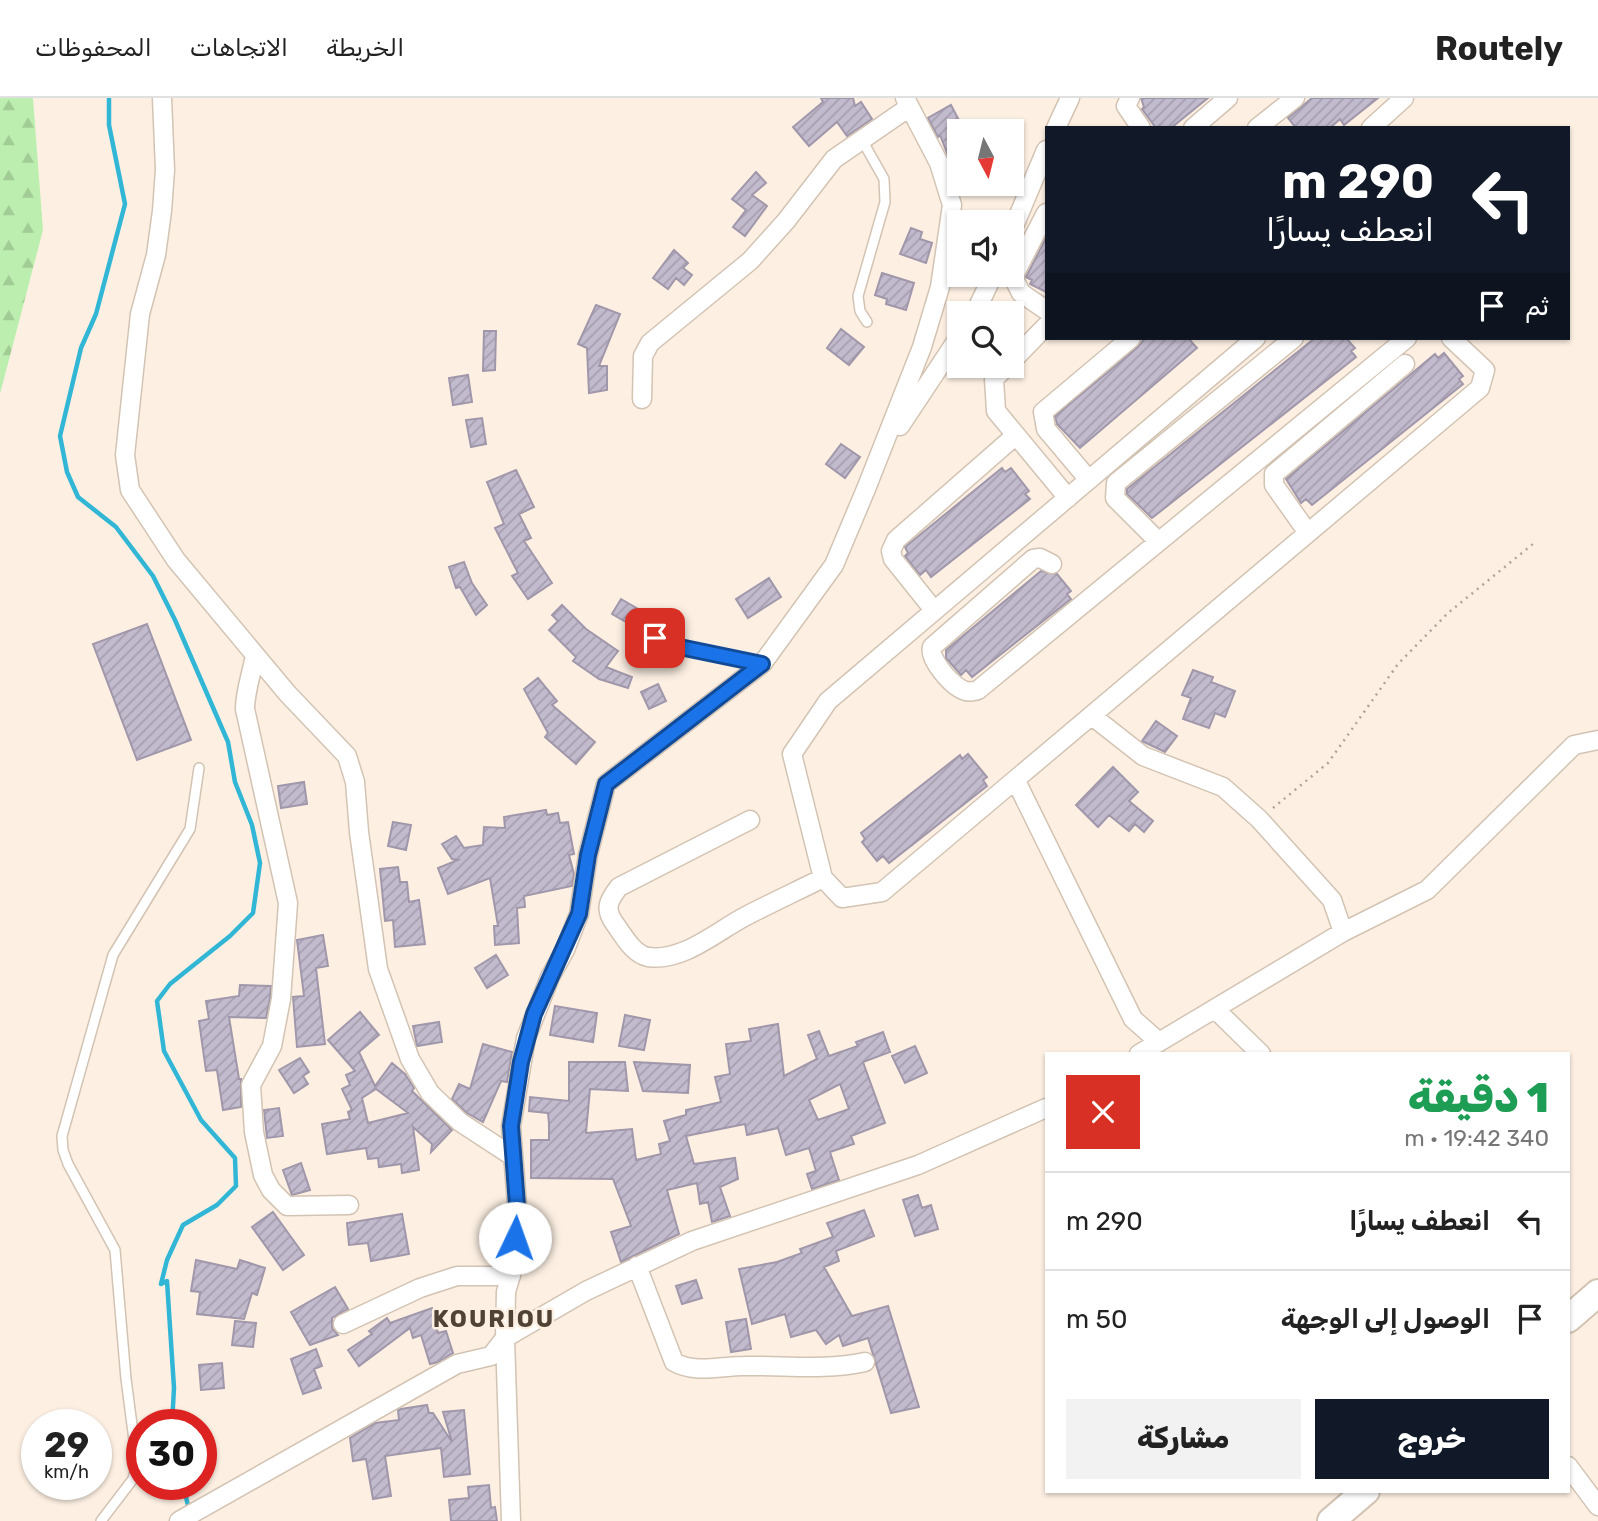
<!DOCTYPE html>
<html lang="ar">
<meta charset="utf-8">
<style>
:root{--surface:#fff;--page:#f2f2f2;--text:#222;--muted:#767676;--line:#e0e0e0;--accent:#111827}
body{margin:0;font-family:Rubik,Cairo,sans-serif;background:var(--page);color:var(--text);direction:rtl;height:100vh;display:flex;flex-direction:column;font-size:26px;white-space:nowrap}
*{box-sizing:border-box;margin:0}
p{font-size:23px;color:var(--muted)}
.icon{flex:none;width:38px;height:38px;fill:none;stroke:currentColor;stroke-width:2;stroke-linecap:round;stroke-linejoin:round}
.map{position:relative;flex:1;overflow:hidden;direction:ltr}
.details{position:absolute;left:1045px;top:954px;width:525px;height:441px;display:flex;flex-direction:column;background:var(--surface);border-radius:0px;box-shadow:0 2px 5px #0004;direction:rtl}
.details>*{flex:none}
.hud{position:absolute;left:1045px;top:28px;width:525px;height:214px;border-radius:0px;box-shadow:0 2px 5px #0004;direction:rtl;background:#111827;color:#fff;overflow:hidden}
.needle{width:46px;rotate:173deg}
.tools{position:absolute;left:947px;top:21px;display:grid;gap:14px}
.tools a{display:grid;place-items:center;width:77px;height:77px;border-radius:0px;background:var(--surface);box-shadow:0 2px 5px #0004;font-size:35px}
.speed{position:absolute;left:21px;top:1311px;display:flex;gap:14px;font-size:35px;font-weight:700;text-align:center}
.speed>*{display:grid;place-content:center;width:91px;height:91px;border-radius:50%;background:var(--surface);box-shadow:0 2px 5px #0004;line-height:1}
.speed small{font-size:18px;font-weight:400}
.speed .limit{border:10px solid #d22;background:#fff;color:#111}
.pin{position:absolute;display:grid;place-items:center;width:60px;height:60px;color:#fff;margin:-30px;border-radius:14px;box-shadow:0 4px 10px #0006}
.me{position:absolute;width:77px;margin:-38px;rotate:3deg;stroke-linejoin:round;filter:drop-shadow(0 0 5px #0008)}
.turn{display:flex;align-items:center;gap:24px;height:147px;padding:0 21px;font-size:32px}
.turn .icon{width:91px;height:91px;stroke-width:2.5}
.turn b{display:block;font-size:49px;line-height:60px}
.then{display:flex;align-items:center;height:66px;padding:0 21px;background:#0003;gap:14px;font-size:26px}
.round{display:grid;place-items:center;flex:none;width:74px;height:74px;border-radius:0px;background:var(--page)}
.summary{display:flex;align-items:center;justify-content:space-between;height:119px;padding:0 21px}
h1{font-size:42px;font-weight:800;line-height:52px;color:#1e9e55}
.action{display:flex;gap:14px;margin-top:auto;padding:14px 21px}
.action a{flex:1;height:80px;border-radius:0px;background:var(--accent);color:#fff;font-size:28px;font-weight:800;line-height:80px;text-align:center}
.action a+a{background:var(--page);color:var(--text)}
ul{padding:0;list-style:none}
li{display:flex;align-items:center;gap:21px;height:98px;padding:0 21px;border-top:2px solid var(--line)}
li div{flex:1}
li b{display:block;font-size:26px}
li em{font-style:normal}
header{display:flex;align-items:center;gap:42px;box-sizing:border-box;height:98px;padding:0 35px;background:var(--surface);border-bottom:2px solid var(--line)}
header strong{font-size:33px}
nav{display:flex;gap:38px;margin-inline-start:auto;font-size:24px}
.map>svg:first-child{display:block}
.forest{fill:url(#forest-firs)}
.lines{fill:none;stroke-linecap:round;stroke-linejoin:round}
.stream{stroke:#31b6d6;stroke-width:4.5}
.building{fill:url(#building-hatch);stroke:#a097aa;stroke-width:2;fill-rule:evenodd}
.lane-casing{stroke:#d3c3b3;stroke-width:12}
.street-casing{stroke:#d3c3b3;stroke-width:21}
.primary-casing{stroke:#d3c3b3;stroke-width:30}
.path{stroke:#afa49a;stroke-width:2.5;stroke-dasharray:2 5;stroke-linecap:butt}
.lane{stroke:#fff;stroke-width:9}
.street{stroke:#fff;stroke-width:18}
.primary{stroke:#fff;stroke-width:26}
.route-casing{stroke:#114b97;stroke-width:18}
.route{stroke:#1a73e8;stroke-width:12}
.labels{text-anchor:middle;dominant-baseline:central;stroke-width:5;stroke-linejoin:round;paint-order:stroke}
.district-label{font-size:24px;font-weight:bold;letter-spacing:2px;fill:#504335;stroke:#fdf0e3}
</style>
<header>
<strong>Routely</strong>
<nav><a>الخريطة</a><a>الاتجاهات</a><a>المحفوظات</a></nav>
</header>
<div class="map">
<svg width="1598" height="1423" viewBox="0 0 1598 1423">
<defs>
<pattern id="forest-firs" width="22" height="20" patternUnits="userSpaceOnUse" patternTransform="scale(1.75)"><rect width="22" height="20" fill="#bcefaf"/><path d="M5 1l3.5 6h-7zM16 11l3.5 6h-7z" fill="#a1cc95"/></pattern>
<pattern id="building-hatch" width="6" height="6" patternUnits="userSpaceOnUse" patternTransform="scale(1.75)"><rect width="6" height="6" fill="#c2bacd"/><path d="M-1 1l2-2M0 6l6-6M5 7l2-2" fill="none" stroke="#a69faf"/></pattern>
</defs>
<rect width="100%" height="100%" fill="#fdf0e3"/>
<path class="forest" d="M0 0H33L43 132 0 296Z"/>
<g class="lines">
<path class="stream" d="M109 0V27L125 106 96 216 81 250 60 338 67 374 78 399 116 429 153 478 175 522 228 644 235 684 252 727 260 765 253 815 230 838 170 886 157 903 164 953 201 1022 235 1060 236 1088 217 1107 183 1127 167 1162 161 1186 167 1183 174 1290 172 1326
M183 1386 189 1412"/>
</g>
<path class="building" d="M821 0H853L855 8 861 4 872 21 847 38 837 24 809 48 793 29 823 4Z
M1141 0H1208L1171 30H1156L1142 11 1144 9Z
M1312 0H1378L1344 27 1340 21 1330 30H1296L1288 20Z
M951 7 961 26 958 83 940 37 938 39 928 20Z
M756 74 766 85 752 97 767 108 745 138 733 129 746 112 732 101Z
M911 130 922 134 920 141 932 145 926 165 900 156Z
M1046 140V194L1030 186 1032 182 1026 179Z
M674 152 688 165 683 170 692 177 684 187 676 180 668 191 653 180Z
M882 175 914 185 906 212 886 206 887 201 875 197Z
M596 207 620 216 599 268H607V292L589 295 587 250 578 246Z
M841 231 864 249 849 267 827 250Z
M484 233H496L495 272 483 273Z
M1145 240H1188L1197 250 1080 350 1057 326 1055 318 1138 249Z
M1315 240H1346L1355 250 1351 253 1356 259 1152 420 1127 396V391Z
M1444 255 1463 278 1459 281 1463 286 1312 407 1306 401 1301 405 1286 381 1435 256 1438 260Z
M468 277 472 304 453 307 449 280Z
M482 320 486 346 471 349 466 322Z
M841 346 860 359 845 380 826 366Z
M1002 370 1005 374 1011 370 1029 393 1025 396 1030 401 931 479 926 472 920 477 905 458 908 455 905 449Z
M516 372 534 409 519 416 531 440 524 443 552 485 528 501 512 478 518 475 495 430 504 426 487 384Z
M464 464 472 485 487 507 476 517 460 489 456 490 449 469Z
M1041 473 1057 476 1071 493 1067 496 1071 501 972 579 966 572 961 577 946 560V552Z
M769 480 781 499 748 520 736 501Z
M621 501 640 512 631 527 612 516Z
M562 507 586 531 618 553 606 569 632 579 628 590 599 581 573 563 576 559 549 532 558 523 552 517Z
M147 526 191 642 137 662 93 546Z
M1193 572 1213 579 1211 584 1235 593 1225 619 1215 615 1209 630 1183 621 1191 600 1182 597Z
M538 580 557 603 552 607 595 644 576 666 545 639 548 635 524 591Z
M658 586 666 603 649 611 641 594Z
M1156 623 1177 638 1165 654 1142 643Z
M968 656 987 679 983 682 987 688 889 765 883 758 877 763 862 744 865 741 861 735 960 657 962 661Z
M1113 669 1138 694 1129 703 1153 723 1144 734 1135 726 1129 733 1109 717 1098 729 1076 707Z
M304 684 307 706 281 710 278 688Z
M546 712 547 717 558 715 560 725 568 724 574 756 569 757 574 776 572 788 524 798 525 809 517 810 519 845 495 847 494 828H498L490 780 448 796 438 770 458 762 452 761 442 746 456 738 464 750 483 747 484 729 505 730 504 719Z
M393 724 411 727 406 752 388 748Z
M398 769 400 784H407L409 804 419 802 425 846 395 849 393 822 385 823 380 771Z
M323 837 328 868 316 870 325 946 297 949 293 899 304 898 297 842Z
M496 857 508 877 487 890 475 870Z
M240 887 271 888 270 900 266 920 229 919 239 981H241V1009L223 1012 217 972 206 973 199 923 209 921 206 903 239 898Z
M555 908 597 915 593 944 550 937Z
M360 914 379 937 359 954 375 988 392 965 405 976 414 990 412 993 452 1032 431 1054 432 1046 413 1029 419 1072 402 1075 401 1066 379 1069 378 1060 368 1061 366 1050 327 1056 322 1026 350 1021 348 1014 352 1012 342 991 350 987 346 977 355 973 328 942ZM376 991 408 1015 368 1025 362 1000Z
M625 917 650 922 644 952 619 948Z
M439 924 442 944 417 948 413 928Z
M778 926 784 978 817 961 808 937 819 933 829 958 858 948 856 944 883 934 890 954 863 964 885 1025 851 1038 854 1046 830 1054 839 1082 812 1091 807 1076 816 1073 809 1050 786 1057 778 1030 747 1037 745 1026 686 1038 694 1066 735 1060 738 1081 720 1089 730 1118 712 1124 708 1104 700 1106 697 1085 667 1092 679 1136 621 1164 611 1134 631 1128 613 1081 531 1080V1042H549V1026L548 1015 529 1013 530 999 569 1003V964H625L628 993 590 991 586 1035 632 1031 636 1062 661 1056 659 1046 670 1043 664 1023 686 1017V1012L721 1004 715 979 730 976 726 946 751 943 749 931ZM840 986 849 1011 818 1022 809 1002Z
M483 946 512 954 507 984 501 983 483 1024 467 1015 452 1001 459 986 470 991Z
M915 948 927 975 905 985 892 958Z
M300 960 309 974 303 978 308 986 294 995 279 972Z
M634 964 690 967 688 995 643 993Z
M279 1010 283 1038 267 1040 264 1012Z
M301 1065 310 1092 292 1097 283 1072Z
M918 1097 922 1110 931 1107 938 1131 915 1138 903 1102Z
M864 1112 874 1138 836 1153 839 1163 824 1169 852 1218 888 1208 919 1309 891 1315 868 1240 843 1248 839 1237 826 1246 816 1232 791 1239 785 1216 752 1226 739 1171 777 1164 802 1155 800 1151 833 1139 827 1125Z
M273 1114 304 1157 283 1172 252 1129Z
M402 1116 409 1156 371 1163 368 1145 349 1147 347 1125Z
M196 1162 237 1171 240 1162 265 1170 257 1197 252 1195 244 1221 197 1216 200 1194 191 1193Z
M696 1182 702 1200 682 1206 676 1188Z
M335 1189 348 1211 332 1220V1230L338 1237 310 1247 291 1214Z
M432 1210 438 1235 446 1233 453 1255 438 1264 430 1266 421 1237 413 1240 410 1230 359 1268 348 1252 372 1236 369 1233 387 1220 390 1225Z
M746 1221 751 1251 731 1254 726 1224Z
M235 1223 256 1225 253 1249 232 1247Z
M316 1251 322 1268 314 1271 321 1290 303 1296 291 1261Z
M222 1265 224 1290 201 1292 199 1267Z
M427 1307 429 1315H433L452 1344 443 1314 464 1312 470 1376 444 1379 441 1350 385 1358 391 1398 373 1401 366 1361 353 1363 350 1340 375 1325 399 1322 398 1312 401 1311Z
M489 1387 491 1410 495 1409 497 1423H451L449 1402 469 1400 468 1389Z"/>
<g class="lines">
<defs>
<path id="lane" d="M862 42 884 81 885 104 858 198 860 213 867 224
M640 533 670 547 760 566
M101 1423 133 1381 137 1365 126 1281 115 1152 68 1066 63 1052 62 1038 113 857 190 731 199 670"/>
<path id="street" d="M162 0 165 72 162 113 156 157 140 216 125 357 130 392 176 462 287 595 347 658 355 684 359 734 378 871 410 961 430 995 460 1024 512 1058
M1130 0 1126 8 1141 30
M1056 30 1070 0
M1193 30 1228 0
M1257 30 1295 0
M1371 30 1404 0
M1046 115 1013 179 1021 195 1046 212
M1012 133 1046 52
M975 215 993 177
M1256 240 828 603 792 656 823 780 842 800 882 794 1480 290 1485 272 1451 240
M1012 263 1046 228
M1007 268 994 281 996 313 1068 400
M642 301 643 258 650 245 750 163 786 123 834 61 908 10
M900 328 959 239
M1089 382 1046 331 1043 314 1131 240
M1308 435 1274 387V376L1405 266
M1158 443 1115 400 1116 385 1294 240
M1052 466 1040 460 1033 461 932 549C928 561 953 590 966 593 968 594 976 593 978 592L1407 240
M933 511 893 461 891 453 896 442 1016 337
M255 557C252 575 245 593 245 611L288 805 281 901 272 948 251 987 254 1034 263 1077 271 1092 287 1108 349 1107
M1092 618 1143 658 1223 689 1259 721 1332 802 1343 834
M1016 683 1133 921 1159 944
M750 722 619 789C608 803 604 811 615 826 623 837 633 856 648 859 683 864 717 833 746 818 771 805 797 793 823 780
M1215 911 1261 956
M1139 956 1343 834 1427 792 1574 647 1598 642
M637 1168 674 1264C695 1276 721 1268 744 1268 785 1267 824 1273 865 1264
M343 1226 420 1190 457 1178H511
M1568 1368 1598 1408
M179 1423 457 1266 491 1258 505 1240 586 1193 692 1143 918 1067 1046 1010
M511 1423 505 1240 506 1194 512 1173 517 1107 511 1028 526 940 550 879 565 852 579 816 588 757 606 686 762 566 834 467 866 391 922 249 940 189 952 107 939 65 905 0"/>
<path id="primary" d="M1568 1221 1598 1195
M1331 1423 1366 1393"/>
</defs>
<use href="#lane" class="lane-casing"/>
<use href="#street" class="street-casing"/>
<use href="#primary" class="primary-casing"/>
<path class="path" d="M1273 710 1328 665 1398 566 1448 515 1533 446"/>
<use href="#lane" class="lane"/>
<use href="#street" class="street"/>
<use href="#primary" class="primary"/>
</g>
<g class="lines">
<defs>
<path id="route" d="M515 1140 517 1107 511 1028 521 964 534 916 579 816 588 757 606 686 762 566 670 547 655 540"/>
</defs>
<use href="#route" class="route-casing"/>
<use href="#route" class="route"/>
</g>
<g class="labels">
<g class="district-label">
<text x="494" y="1221">KOURIOU</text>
</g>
</g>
</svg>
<div class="tools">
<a><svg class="needle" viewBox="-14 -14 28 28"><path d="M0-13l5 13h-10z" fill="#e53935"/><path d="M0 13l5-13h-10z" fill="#767676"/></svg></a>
<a><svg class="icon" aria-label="sound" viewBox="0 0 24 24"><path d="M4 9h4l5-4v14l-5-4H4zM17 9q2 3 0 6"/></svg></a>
<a><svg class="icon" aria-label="search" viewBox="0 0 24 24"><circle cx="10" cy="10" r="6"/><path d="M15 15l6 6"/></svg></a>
</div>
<div class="speed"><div>29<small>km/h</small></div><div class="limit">30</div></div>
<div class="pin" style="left:655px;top:540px;background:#d93025"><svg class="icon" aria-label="arrive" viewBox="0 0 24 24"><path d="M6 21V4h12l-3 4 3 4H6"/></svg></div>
<svg class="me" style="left:515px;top:1140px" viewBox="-20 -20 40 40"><circle r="19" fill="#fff"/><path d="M0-13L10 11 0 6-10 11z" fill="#1a73e8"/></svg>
<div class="hud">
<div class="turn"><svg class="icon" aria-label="left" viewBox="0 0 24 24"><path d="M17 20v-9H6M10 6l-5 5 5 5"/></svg><div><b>290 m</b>انعطف يسارًا</div></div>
<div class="then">ثم<svg class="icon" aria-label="arrive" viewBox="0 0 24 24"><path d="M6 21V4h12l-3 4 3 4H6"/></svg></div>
</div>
<section class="details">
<div class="summary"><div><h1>1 دقيقة</h1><p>340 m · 19:42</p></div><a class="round" style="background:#d93025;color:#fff"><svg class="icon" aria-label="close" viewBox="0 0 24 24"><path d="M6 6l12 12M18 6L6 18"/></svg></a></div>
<ul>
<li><svg class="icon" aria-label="left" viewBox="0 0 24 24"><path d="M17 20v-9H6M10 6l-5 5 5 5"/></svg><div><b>انعطف يسارًا</b></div><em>290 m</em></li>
<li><svg class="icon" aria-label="arrive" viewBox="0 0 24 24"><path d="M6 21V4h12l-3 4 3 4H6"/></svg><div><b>الوصول إلى الوجهة</b></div><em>50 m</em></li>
</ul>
<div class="action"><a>خروج</a><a>مشاركة</a></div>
</section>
</div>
